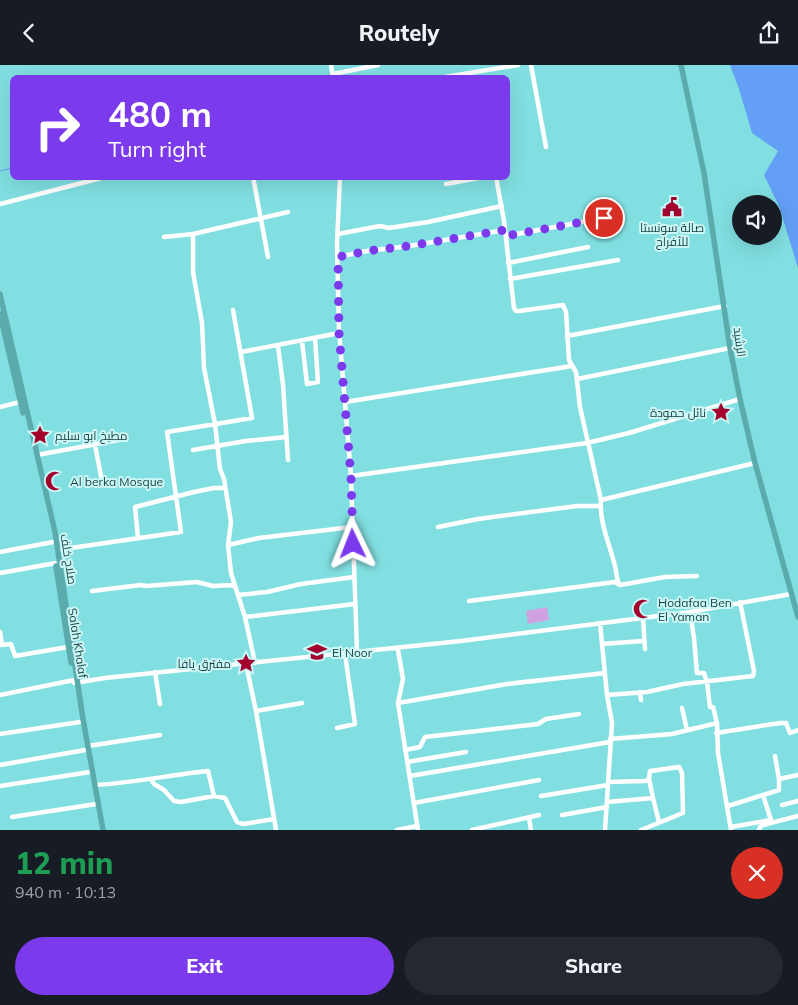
<!DOCTYPE html>
<meta charset="utf-8">
<style>
:root{--surface:#171b24;--page:#242831;--text:#f1f3f6;--muted:#9ea1a6;--accent:#7c3aed}
body{margin:0;font-family:Mulish,Cairo,sans-serif;background:var(--page);color:var(--text);height:100vh;display:flex;flex-direction:column;font-size:19px;white-space:nowrap}
*{box-sizing:border-box;margin:0}
p{font-size:16px;color:var(--muted)}
.icon{flex:none;width:28px;height:28px;fill:none;stroke:currentColor;stroke-width:2;stroke-linecap:round;stroke-linejoin:round}
.map{position:relative;height:765px;overflow:hidden}
.panel{display:flex;flex-direction:column;background:var(--surface);flex:1}
.panel>*{flex:none}
.banner{position:absolute;left:10px;top:10px;width:500px;height:105px;border-radius:8px;box-shadow:0 5px 20px #0002;background:#7c3aed;color:#fff;overflow:hidden}
.tools{position:absolute;left:732px;top:130px;display:grid;gap:10px}
.tools a{display:grid;place-items:center;width:50px;height:50px;border-radius:50%;background:var(--surface);box-shadow:0 5px 20px #0002;font-size:25px}
.pin{position:absolute;display:grid;place-items:center;width:42px;height:42px;color:#fff;margin:-21px;border:2px solid #fff;border-radius:50%;box-shadow:0 1px 5px #0007}
.me{position:absolute;width:55px;margin:-28px;rotate:358deg;stroke-linejoin:round;filter:drop-shadow(0 0 4px #0008)}
.turn{display:flex;align-items:center;gap:18px;height:105px;padding:0 15px;font-size:22px}
.turn .icon{width:65px;height:65px;stroke-width:2.5}
.turn b{display:block;font-size:35px;line-height:42px}
.round{display:grid;place-items:center;flex:none;width:52px;height:52px;border-radius:26px;background:var(--page)}
.overview{display:flex;align-items:center;justify-content:space-between;height:85px;padding:0 15px}
h1{font-size:30px;font-weight:800;line-height:38px;color:#1e9e55}
.action{display:flex;gap:10px;margin-top:auto;padding:10px 15px}
.action a{flex:1;height:58px;border-radius:30px;background:var(--accent);color:#fff;font-size:20px;font-weight:800;line-height:58px;text-align:center}
.action a+a{background:var(--page);color:var(--text)}
header{display:flex;justify-content:space-between;align-items:center;height:65px;padding:0 15px;background:var(--surface);font-size:22px;font-weight:800}
.map>svg:first-child{display:block}
.green{fill:#d0a1e0}
.water{fill:#639ff5}
.lines{fill:none;stroke-linecap:round;stroke-linejoin:round}
.stream{stroke:#639ff5;stroke-width:1}
.minor{stroke:#fff;stroke-width:4.5}
.major{stroke:#5babad;stroke-width:5.5}
.route{stroke:#7c3aed;stroke-width:9;stroke-dasharray:0 16.2}
.labels{text-anchor:middle;dominant-baseline:central;stroke-width:4;stroke-linejoin:round;paint-order:stroke}
.poi-label{font-size:12px;fill:#183f40;stroke:#cbf7f7;text-anchor:start}
.street-label{font-size:12px;fill:#183f40;stroke:#cbf7f7}
</style>
<header><svg class="icon" aria-label="back" viewBox="0 0 24 24"><path d="M15 5l-7 7 7 7"/></svg>Routely<svg class="icon" aria-label="share" viewBox="0 0 24 24"><path d="M12 15V3M7 8l5-5 5 5M5 13v7h14v-7"/></svg></header>
<div class="map">
<svg width="798" height="765" viewBox="0 0 798 765">
<rect width="100%" height="100%" fill="#81dfe1"/>
<path class="green" d="M547 542 549 555 528 559 526 546Z"/>
<path class="water" d="M730 0H798V203L779 141 764 110 778 86 752 68 739 24Z"/>
<g class="lines">
<path class="stream" d="M0 106 12 103"/>
<path class="minor" d="M331 0 333 12
M531 0 546 82
M333 9 378 0
M445 12 518 0
M253 112 268 192
M340 112 337 178 339 265 351 411 357 587
M496 112 504 156 514 243 516 246H519L563 240 566 247 569 295 576 307 580 342 601 435C599 457 610 480 615 501 617 508 616 515 620 520
M446 119 484 112
M0 139 105 112
M193 169V207L202 258 204 303 215 359 220 404 224 414 231 457 228 480 231 508 245 552 255 598
M338 169 380 161 389 163 428 157 502 141
M506 171 604 153
M164 172 193 169 288 147
M338 192 367 186 409 181 505 165
M508 198 588 182
M510 214 618 195
M567 271 725 241
M302 276 307 319 318 317 315 273
M278 281 283 320 288 395
M241 287 339 268
M577 314 730 283
M345 337 572 301
M0 342 20 337
M95 380 101 411
M193 385 246 376 286 372
M37 390 124 374
M351 411 587 378 629 368 740 334
M601 435 755 398
M438 462 478 454 577 441H600
M138 473 135 442 194 427 214 423H224
M228 480 259 473 352 462
M57 485 181 467 167 367 252 353 233 245
M0 487 53 477
M0 508 56 498
M92 526 141 520 146 521 197 517 213 521 232 520 236 523
M238 530 267 527 301 519 354 512
M469 536 615 517 620 520 665 512 697 511
M690 547 694 573 697 608H704L707 617 710 642H713L717 658 718 688 731 765
M245 552 355 539
M643 553 645 584
M600 558 607 630 612 658 605 765
M0 567 2 580
M602 579 643 576
M0 580 11 579 15 591 68 582
M398 585 403 614 398 638 418 765
M246 599 256 646 276 765
M155 607 160 639
M74 618 105 613 461 576 690 547 791 529
M640 627 641 635
M0 630 74 615
M607 630 647 627 683 619 753 611 754 606 740 537
M398 638 507 619 605 608
M682 643 687 665
M256 646 302 638
M337 663 355 659 345 589
M716 668 780 658H786L790 668 798 665
M0 669 80 657
M610 674 672 669 717 658
M88 681 160 670
M405 685 420 682 425 672 538 659 546 654 579 649
M775 691 779 714
M407 697 466 687
M0 700 85 685
M410 711 610 677
M151 714 154 719 164 725 174 736 181 737 214 731 225 733 237 757 244 759 274 754
M649 714 653 733
M608 717 645 716 649 714 650 706 679 702 682 708 683 748 641 765
M95 720C133 718 170 710 208 706L214 731
M0 721 90 707
M541 731 608 720
M607 737 653 733 659 757
M414 738 539 715
M782 740 798 736
M728 741 779 725V714L798 710
M562 750 607 742
M12 752 96 739
M529 753 531 765
M731 762 771 755 763 730
M397 765 417 761
M472 765 539 750
M759 765 760 762 763 760 798 751"/>
<path class="major" d="M681 0 704 108 730 283 740 334 755 398 798 552
M0 229 55 467 83 654 103 765
M0 249 23 348
M56 501 71 598"/>
</g>
<g class="lines">
<path class="route" d="M353 479 351 412 339 268 338 192 367 186 409 181 505 165 506 171 604 153"/>
</g>
<defs>
<symbol id="civic-bare" viewBox="-9 -9 18 18"><path d="M-.6-6.5H3V-4.5H.6V-3L4-1V1h2V6H-6V1h2V-1L-.6-3ZM-1.2 2.5V6h2.4V2.5Z" fill="#a2012e" stroke="#cbf7f7" stroke-width="2.5" paint-order="stroke"/></symbol>
<symbol id="sight-bare" viewBox="-9 -9 18 18"><path d="M0-6L1.8-2.2L6-1.7L2.9 1.2L3.7 5.4L0 3.3L-3.7 5.4L-2.9 1.2L-6-1.7L-1.8-2.2Z" fill="#a2012e" stroke="#cbf7f7" stroke-width="2.5" paint-order="stroke"/></symbol>
<symbol id="mosque-bare" viewBox="-9 -9 18 18"><path d="M3.5-4.9A6 6 0 1 0 3.5 4.9A5 5 0 1 1 3.5-4.9Z" fill="#a2012e" stroke="#cbf7f7" stroke-width="2.5" paint-order="stroke"/></symbol>
<symbol id="school-bare" viewBox="-9 -9 18 18"><path d="M0-5L7-2L0 1L-7-2ZM-4 1L0 2.5L4 1V4Q0 6-4 4Z" fill="#a2012e" stroke="#cbf7f7" stroke-width="2.5" paint-order="stroke"/></symbol>
</defs>
<g fill-rule="evenodd">
<use href="#civic-bare" x="658" y="128" width="28" height="28"/>
<use href="#sight-bare" x="707" y="333" width="28" height="28"/>
<use href="#sight-bare" x="26" y="356" width="28" height="28"/>
<use href="#mosque-bare" x="41" y="402" width="28" height="28"/>
<use href="#mosque-bare" x="629" y="530" width="28" height="28"/>
<use href="#school-bare" x="303" y="573" width="28" height="28"/>
<use href="#sight-bare" x="232" y="584" width="28" height="28"/>
</g>
<g class="labels">
<g class="poi-label">
<text x="672" y="162" text-anchor="middle">صالة سونستا<tspan x="672" dy="14">للأفراح</tspan></text>
<text x="706" y="347" text-anchor="end">نائل حمودة</text>
<text x="55" y="370">مطبخ ابو سليم</text>
<text x="70" y="416">Al berka Mosque</text>
<text x="658" y="537">Hodafaa Ben<tspan x="658" dy="14">El Yaman</tspan></text>
<text x="332" y="587">El Noor</text>
<text x="231" y="598" text-anchor="end">مفترق يافا</text>
</g>
<g class="street-label">
<text transform="translate(740 277) rotate(82)">الرشيد</text>
<text transform="translate(69 494) rotate(81)">صلاح خلف</text>
<text transform="translate(78 578) rotate(81)">Salah Khalaf</text>
</g>
</g>
</svg>
<div class="tools">
<a><svg class="icon" aria-label="sound" viewBox="0 0 24 24"><path d="M4 9h4l5-4v14l-5-4H4zM17 9q2 3 0 6"/></svg></a>
</div>
<div class="pin" style="left:604px;top:153px;background:#d93025"><svg class="icon" aria-label="arrive" viewBox="0 0 24 24"><path d="M6 21V4h12l-3 4 3 4H6"/></svg></div>
<svg class="me" style="left:353px;top:479px" viewBox="-20 -20 40 40"><path d="M0-17L14 15 0 8-14 15z" fill="#7c3aed" stroke="#fff" stroke-width="4"/></svg>
<div class="banner">
<div class="turn"><svg class="icon" aria-label="right" viewBox="0 0 24 24"><path d="M7 20v-9h11M14 6l5 5-5 5"/></svg><div><b>480 m</b>Turn right</div></div>
</div>
</div>
<section class="panel">
<div class="overview"><div><h1>12 min</h1><p>940 m · 10:13</p></div><a class="round" style="background:#d93025;color:#fff"><svg class="icon" aria-label="close" viewBox="0 0 24 24"><path d="M6 6l12 12M18 6L6 18"/></svg></a></div>
<div class="action"><a>Exit</a><a>Share</a></div>
</section>
